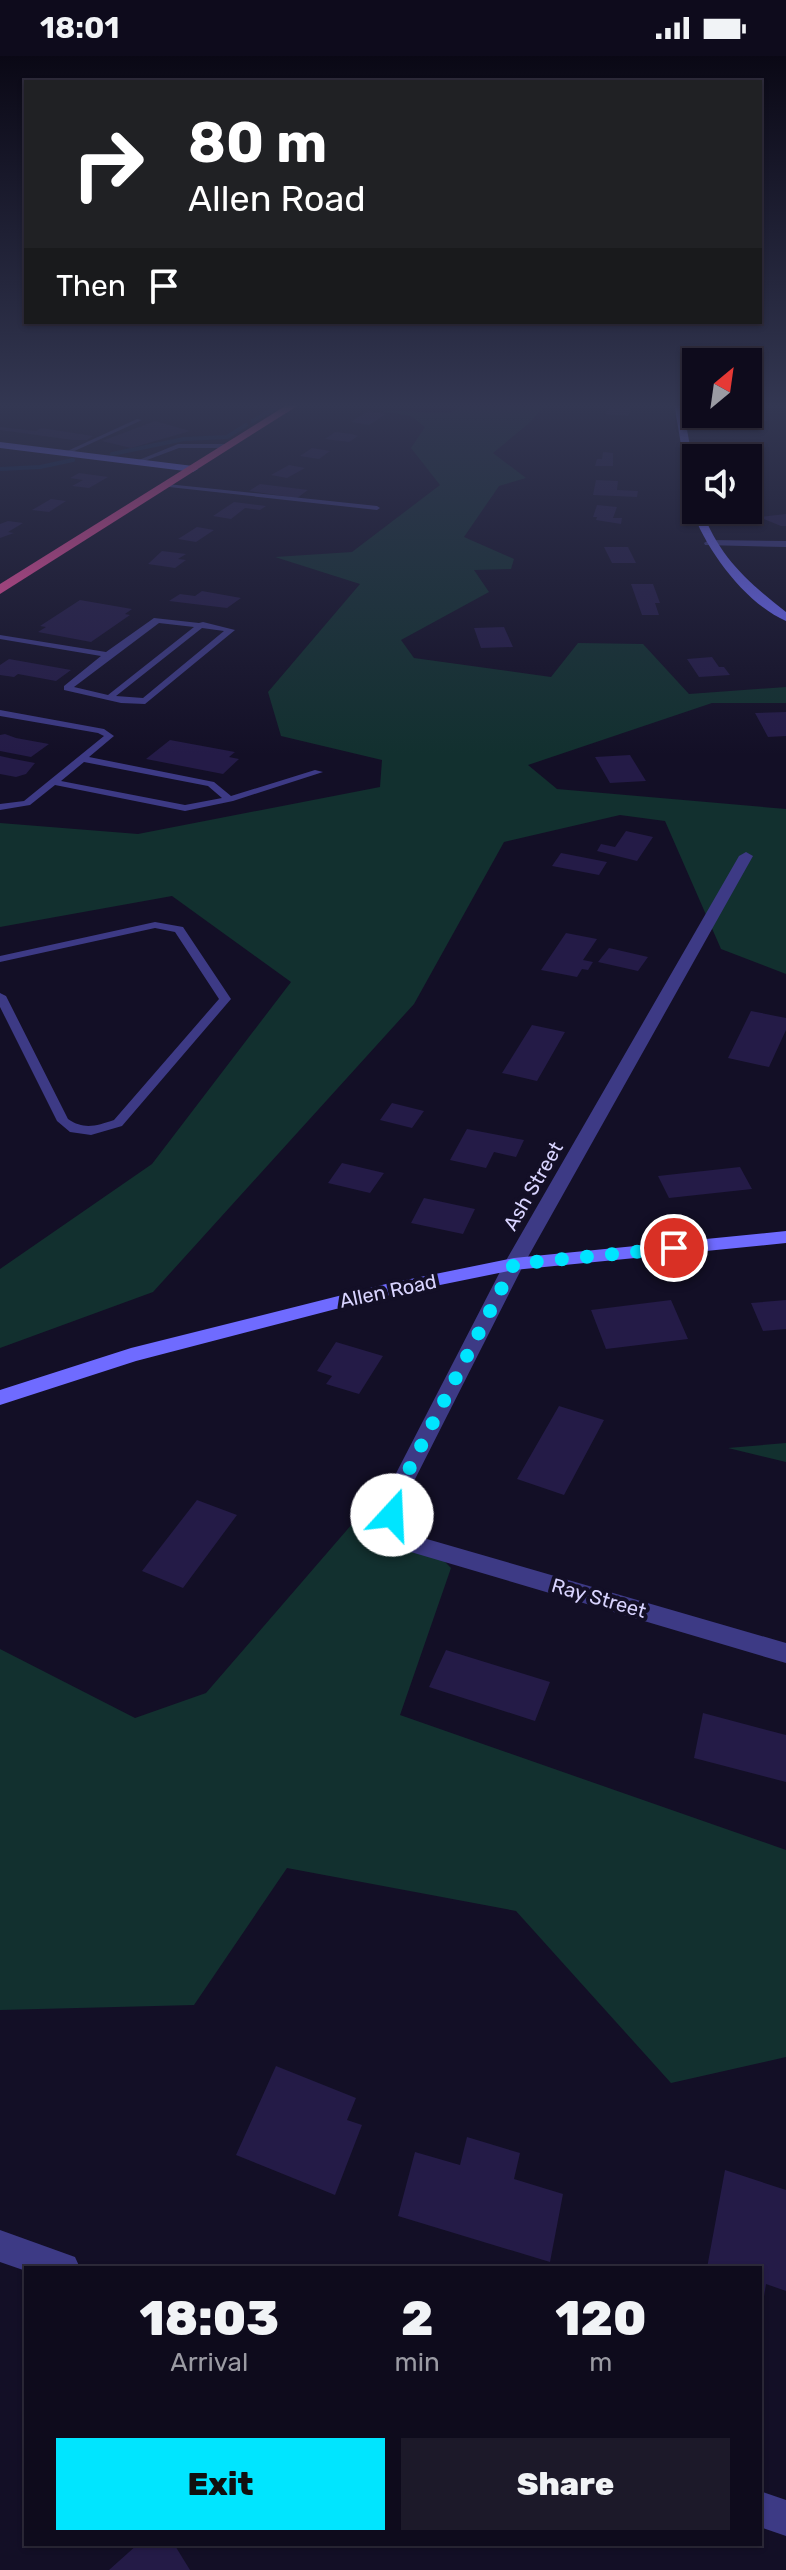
<!DOCTYPE html>
<style>
:root{--surface:#0e0b1c;--page:#1c1929;--text:#f1f3f6;--muted:#9b9ba3;--line:#2e2b3b;--accent:#00e5ff}
body{margin:0;font-family:Rubik,sans-serif;background:var(--page);color:var(--text);height:100vh;display:flex;flex-direction:column;font-size:30px;white-space:nowrap}
*{box-sizing:border-box;margin:0}
p{font-size:26px;color:var(--muted)}
.icon{flex:none;width:44px;height:44px;fill:none;stroke:currentColor;stroke-width:2;stroke-linecap:round;stroke-linejoin:round}
.map{position:relative;flex:1;overflow:hidden}
.side{position:absolute;left:24px;top:2210px;width:738px;height:280px;display:flex;flex-direction:column;background:var(--surface);border-radius:0px;box-shadow:0 2px 6px #0004,0 0 0 2px var(--line)}
.side>*{flex:none}
.top-card{position:absolute;left:24px;top:24px;width:738px;height:244px;border-radius:0px;box-shadow:0 2px 6px #0004,0 0 0 2px var(--line);background:#202124;color:#fff;overflow:hidden}
.needle{width:52px;rotate:29deg}
.controls{position:absolute;left:682px;top:292px;display:grid;gap:16px}
.controls a{display:grid;place-items:center;width:80px;height:80px;border-radius:0px;background:var(--surface);box-shadow:0 2px 6px #0004,0 0 0 2px var(--line);font-size:40px}
.pin{position:absolute;display:grid;place-items:center;width:68px;height:68px;color:#fff;margin:-34px;border:4px solid #fff;border-radius:50%;box-shadow:0 2px 8px #0007}
.me{position:absolute;width:88px;margin:-44px;rotate:20deg;stroke-linejoin:round;filter:drop-shadow(0 0 6px #0008)}
.turn{display:flex;align-items:center;gap:28px;height:168px;padding:0 32px;font-size:36px}
.turn .icon{width:104px;height:104px;stroke-width:2.5}
.turn b{display:block;font-size:56px;line-height:68px}
.then{display:flex;align-items:center;height:76px;padding:0 32px;background:#0003;gap:16px;font-size:30px}
.eta{display:flex;justify-content:space-evenly;align-items:center;height:136px;text-align:center}
.eta b{font-size:48px;font-weight:800;line-height:56px}
.action{display:flex;gap:16px;margin-top:auto;padding:16px 32px}
.action a{flex:1;height:92px;border-radius:0px;background:var(--accent);color:#111;font-size:32px;font-weight:800;line-height:92px;text-align:center}
.action a+a{background:var(--page);color:var(--text)}
.status{display:flex;justify-content:space-between;align-items:center;height:56px;padding:0 40px;background:var(--surface);direction:ltr}
.status svg{height:22px;fill:currentColor}
.map>svg:first-child{display:block}
.green{fill:#12302f}
.lines{fill:none;stroke-linecap:round;stroke-linejoin:round}
.stream{stroke:#0c2248;stroke-width:4}
.building{fill:#241b47}
.lane{fill:#3d3a85;fill-rule:evenodd}
.street{fill:#3d3a85;fill-rule:evenodd}
.secondary{fill:#6f6bff;fill-rule:evenodd}
.highway{fill:#ff4fa3;fill-rule:evenodd}
.route{stroke:#00e5ff;stroke-width:14;stroke-dasharray:0 25.2}
.labels{text-anchor:middle;dominant-baseline:central;stroke-width:8;stroke-linejoin:round;paint-order:stroke}
.street-label{font-size:20px;fill:#d9d4ff;stroke:#130f26}
</style>
<div class="status"><b>18:01</b><svg viewBox="0 0 49 12"><path d="M0 12V9h3v3zM5 12V6h3v6zM10 12V3h3v9zM15 12V0h3v12zM26 1h20v11H26zM47 4h2v5h-2z"/></svg></div>
<div class="map">
<svg width="786" height="2514" viewBox="0 0 786 2514">
<rect width="100%" height="100%" fill="#130f26"/>
<path class="green" d="M468 347H548L528 368 493 397 526 422 499 430 464 481 514 503 511 513 474 514 489 536 401 584 414 602 551 621 578 587 643 588 689 638 786 631V647H712L528 709 557 733 786 753V918L721 893 665 765 620 759 504 786 414 948 153 1236 0 1292V1213L152 1108 291 926 172 840 0 871V767L138 778 380 731 382 704 281 680 268 636 360 528 275 501 352 496 440 429 411 392 425 371 411 360 376 354 450 357Z
M786 1387V1406L728 1392Z
M378 1438 451 1512 400 1659 786 1794V2001L671 2027 516 1855 287 1812 194 1949 0 1954V1593L135 1662 206 1637Z"/>
<g class="lines">
<path class="stream" d="M253 365 283 347
M112 398 184 383 227 381 246 369
M0 413 40 411 73 404"/>
</g>
<path class="building" d="M610 349 632 351 628 360 606 358Z
M368 355 386 358 369 369 351 366Z
M748 355 765 356 767 365H748Z
M155 365 190 375 131 392 102 385Z
M0 371 36 375 41 372 93 380 87 384H73L0 374Z
M335 376 352 378 358 380 349 386 325 383Z
M312 392 330 395 319 403 300 400Z
M603 396 613 397V410H595L597 403H602Z
M289 409 305 412 287 422 271 419Z
M79 417 108 421 89 432 72 430 83 424 70 422Z
M596 424 618 425 617 434 638 435 637 441 593 439Z
M260 428 308 434 297 442 249 435Z
M51 443 66 445 49 456 32 454Z
M234 446 266 450 260 454 245 452 231 463 213 460Z
M597 449 617 451 613 462H622L621 468 596 464 597 461H593Z
M786 458V470H781L759 461Z
M8 465 23 467 8 476 14 477 0 482V468Z
M197 471 214 474 196 486 178 483Z
M604 491H628L636 507H612Z
M162 495 186 498 178 503 186 504 175 512 148 508Z
M631 528H653L660 547H655L659 559H642Z
M202 535 241 542 227 552 169 545 180 538 195 540Z
M80 544 132 553 125 558 130 559 91 586 38 576 46 571 40 570Z
M504 571 513 591 481 592 474 572Z
M712 601 719 611H724L730 619 699 621 687 603Z
M9 603 71 614 56 625 18 618 14 621 0 619V609Z
M786 656V680L768 681 755 657Z
M5 678 16 682 49 688 31 701 0 695V679Z
M170 684 235 696 229 701 239 703 223 718 146 703Z
M630 699 646 725 610 727 595 701Z
M0 700 14 703 35 707 26 718 16 721 0 718Z
M626 775 653 781 637 805 597 795 601 788 615 791Z
M561 797 607 806 599 819 552 810Z
M566 877 597 883 583 904 593 906 588 914 582 913 577 921 541 914Z
M609 892 648 901 638 915 598 906Z
M751 955 786 962V974L769 1011 728 1002Z
M532 969 565 976 537 1025 502 1017Z
M392 1047 424 1055 412 1072 380 1064Z
M467 1073 524 1084 516 1101 494 1096 486 1112 450 1104Z
M342 1107 384 1117 370 1137 328 1127Z
M740 1111 752 1133 669 1142 658 1120Z
M424 1142 475 1153 463 1178 411 1167Z
M671 1244 688 1283 606 1293 591 1254Z
M786 1244V1273L763 1275 751 1247Z
M336 1286 383 1300 359 1338 326 1328 332 1320 317 1315Z
M559 1350 604 1364 564 1439 517 1423Z
M197 1444 237 1459 183 1532 142 1515Z
M446 1594 550 1626 535 1665 429 1631Z
M703 1657 786 1679V1726L694 1702Z
M276 2010 356 2042 347 2064 362 2069 335 2139 236 2099Z
M467 2081 520 2097 514 2123 563 2138 550 2206 398 2160 415 2096 460 2109Z
M725 2114 786 2134V2235L766 2228 762 2253 760 2212H707Z
M138 2488H174L190 2514H109Z"/>
<g class="lines">
<path class="lane" d="M137 363 142 364 68 398 63 397Z
M178 388H230L233 390 230 392H179L139 407 134 406Z
M167 428 377 450 380 452 377 454 169 431Z
M154 562 199 567 203 566 235 574 145 648 121 647 64 634V630L101 600 0 583V579L106 596ZM159 567 194 571 108 639 74 631ZM202 572 224 575 143 642 116 640Z
M0 654 104 673 114 680 89 701 214 726 231 740 315 714 323 716 233 745 185 755 55 729 30 749 0 754V748L24 745 104 680 98 677 0 660ZM84 706 208 730 222 742 185 749 61 725Z
M155 866 183 871 231 943 122 1070 91 1079 70 1076 57 1065 0 951V937L6 940 68 1063C84 1074 96 1070 114 1064L219 943 175 876 155 872 0 906V900Z"/>
<path class="street" d="M709 484 786 485V491L705 489 704 487Z
M746 796 753 800 524 1208 412 1429 404 1458 420 1481 786 1587V1607L404 1494 381 1459 390 1429 504 1208 739 800Z
M0 2174 75 2201 80 2212H26V2215L0 2206Z
M760 2435 786 2444V2480L760 2471Z"/>
<path class="secondary" d="M674 347H682L696 422V451L691 448Z
M0 386 193 410 198 413 193 416 0 392Z
M696 451V454H702C718 500 749 527 786 556V565C746 548 706 494 692 454Z
M786 1175V1187L514 1214 386 1240 136 1305 0 1349V1334L131 1292 386 1228 514 1202Z"/>
<path class="highway" d="M290 347H302L0 538V528Z"/>
</g>
<linearGradient id="sky" x2="0" y2="1"><stop stop-color="#0a0815"/><stop offset="0.5" stop-color="#333752"/><stop offset="1" stop-color="#333752" stop-opacity="0"/></linearGradient>
<rect width="786" height="699" fill="url(#sky)"/>
<g class="lines">
<path class="route" d="M392 1459 401 1429 514 1208 674 1192"/>
</g>
<g class="labels">
<g class="street-label">
<text transform="translate(533 1130) rotate(-60)">Ash Street</text>
<text transform="translate(388 1235) rotate(-12)">Allen Road</text>
<text transform="translate(599 1542) rotate(16)">Ray Street</text>
</g>
</g>
</svg>
<div class="controls">
<a><svg class="needle" viewBox="-14 -14 28 28"><path d="M0-13l5 13h-10z" fill="#e53935"/><path d="M0 13l5-13h-10z" fill="#9b9ba3"/></svg></a>
<a><svg class="icon" aria-label="sound" viewBox="0 0 24 24"><path d="M4 9h4l5-4v14l-5-4H4zM17 9q2 3 0 6"/></svg></a>
</div>
<div class="pin" style="left:674px;top:1192px;background:#d93025"><svg class="icon" aria-label="arrive" viewBox="0 0 24 24"><path d="M6 21V4h12l-3 4 3 4H6"/></svg></div>
<svg class="me" style="left:392px;top:1459px" viewBox="-20 -20 40 40"><circle r="19" fill="#fff"/><path d="M0-13L10 11 0 6-10 11z" fill="#00e5ff"/></svg>
<div class="top-card">
<div class="turn"><svg class="icon" aria-label="right" viewBox="0 0 24 24"><path d="M7 20v-9h11M14 6l5 5-5 5"/></svg><div><b>80 m</b>Allen Road</div></div>
<div class="then">Then<svg class="icon" aria-label="arrive" viewBox="0 0 24 24"><path d="M6 21V4h12l-3 4 3 4H6"/></svg></div>
</div>
<section class="side">
<div class="eta">
<div><b>18:03</b><p>Arrival</p></div>
<div><b>2</b><p>min</p></div>
<div><b>120</b><p>m</p></div>
</div>
<div class="action"><a>Exit</a><a>Share</a></div>
</section>
</div>
